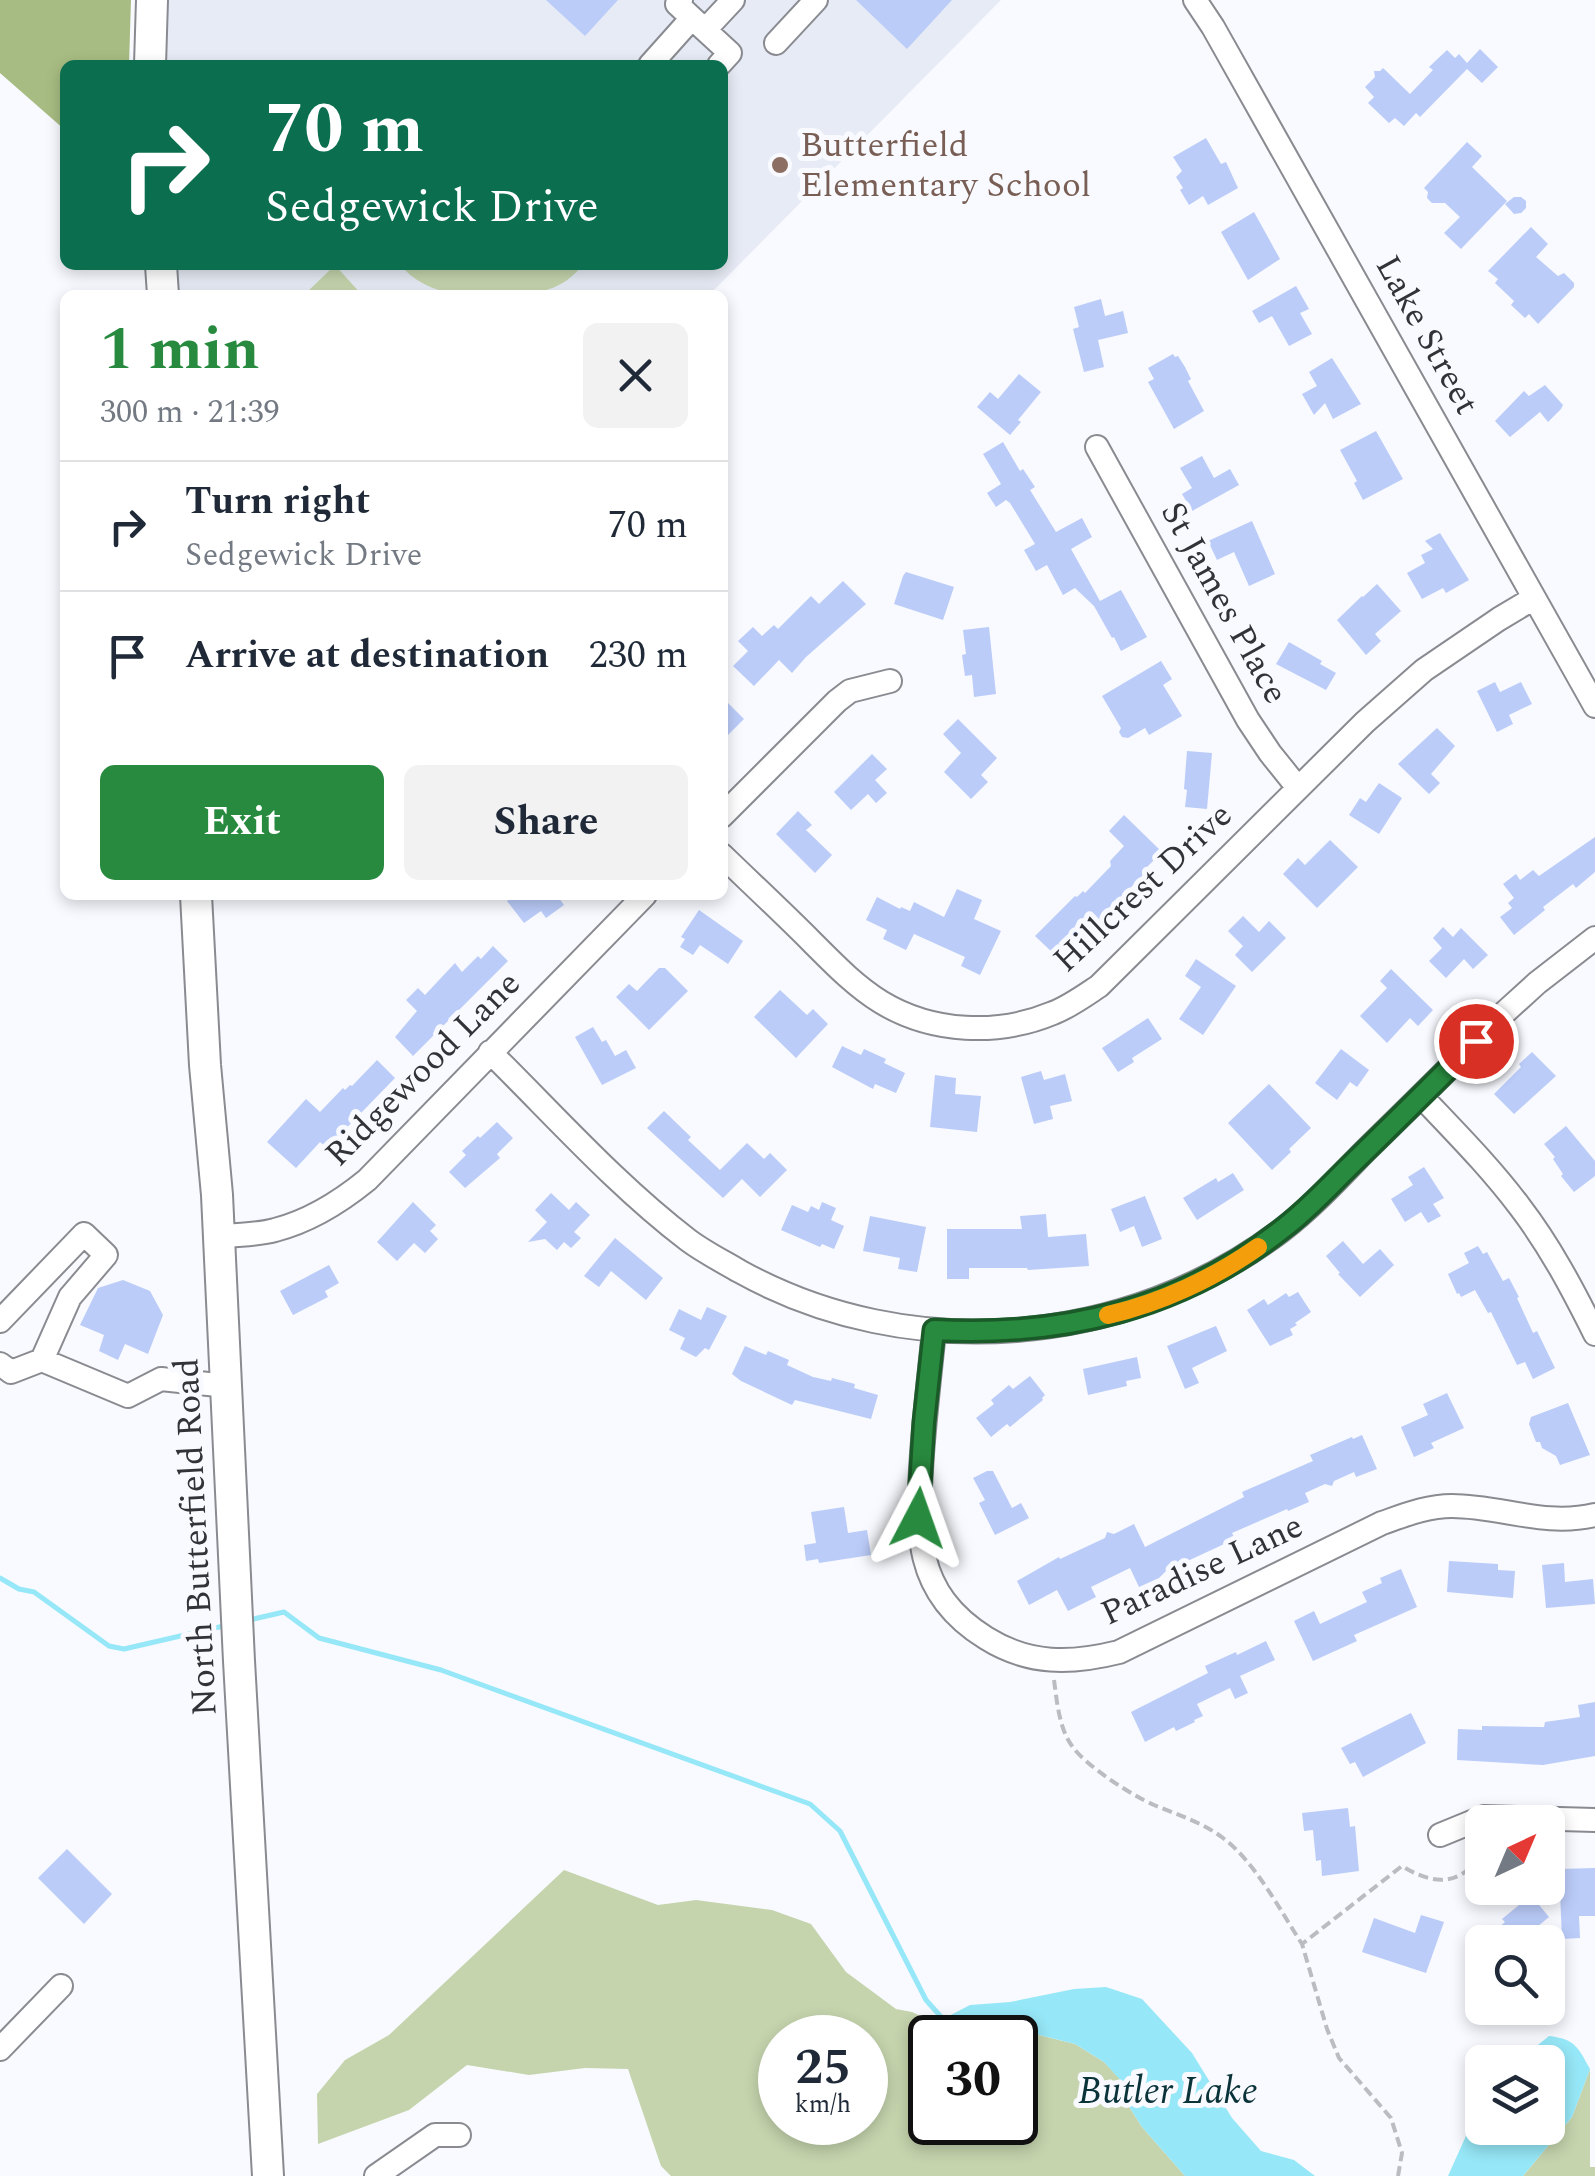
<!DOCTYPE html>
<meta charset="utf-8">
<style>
:root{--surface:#fff;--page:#f2f2f3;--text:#1f2937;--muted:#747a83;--line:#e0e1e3;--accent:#288a3e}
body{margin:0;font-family:Spectral,serif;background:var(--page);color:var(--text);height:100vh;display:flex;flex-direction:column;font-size:38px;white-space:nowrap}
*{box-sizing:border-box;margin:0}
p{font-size:32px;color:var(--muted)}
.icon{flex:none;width:55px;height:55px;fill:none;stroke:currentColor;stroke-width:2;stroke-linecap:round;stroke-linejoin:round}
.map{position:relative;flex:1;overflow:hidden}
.panel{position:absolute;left:60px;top:290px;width:668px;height:610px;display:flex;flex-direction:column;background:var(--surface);border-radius:15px;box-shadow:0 5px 15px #0003}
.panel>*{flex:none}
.hud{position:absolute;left:60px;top:60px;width:668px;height:210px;border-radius:15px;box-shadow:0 5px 15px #0003;background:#0b6e4f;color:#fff;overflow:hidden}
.needle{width:65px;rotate:44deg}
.buttons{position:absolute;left:1465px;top:1805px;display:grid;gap:20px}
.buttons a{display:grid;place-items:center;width:100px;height:100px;border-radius:15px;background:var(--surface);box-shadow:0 5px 15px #0003;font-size:50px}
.speed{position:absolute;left:758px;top:2015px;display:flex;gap:20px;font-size:50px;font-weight:700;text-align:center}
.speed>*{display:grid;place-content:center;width:130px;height:130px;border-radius:50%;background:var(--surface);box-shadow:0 5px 15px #0003;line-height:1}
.speed small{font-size:25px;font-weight:400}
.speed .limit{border:5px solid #111;border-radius:15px;background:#fff;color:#111}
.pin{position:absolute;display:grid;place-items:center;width:85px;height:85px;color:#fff;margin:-42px;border:5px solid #fff;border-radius:50%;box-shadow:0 2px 10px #0007}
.me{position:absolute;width:110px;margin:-55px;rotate:4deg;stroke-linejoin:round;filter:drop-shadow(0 0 8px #0008)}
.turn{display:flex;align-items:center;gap:35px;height:210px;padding:0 40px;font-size:45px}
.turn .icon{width:130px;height:130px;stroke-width:2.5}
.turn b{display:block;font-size:70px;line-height:85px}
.round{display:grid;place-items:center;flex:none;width:105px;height:105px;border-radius:15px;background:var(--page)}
.overview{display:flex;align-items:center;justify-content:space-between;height:170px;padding:0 40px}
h1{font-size:60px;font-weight:700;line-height:75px;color:var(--accent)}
.cta{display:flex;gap:20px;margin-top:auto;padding:20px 40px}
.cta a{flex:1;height:115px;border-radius:15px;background:var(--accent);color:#fff;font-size:40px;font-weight:700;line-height:115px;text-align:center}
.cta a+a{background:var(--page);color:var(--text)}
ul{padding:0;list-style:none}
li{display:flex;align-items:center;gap:30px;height:130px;padding:0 40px;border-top:2px solid var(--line)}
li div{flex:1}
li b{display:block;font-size:38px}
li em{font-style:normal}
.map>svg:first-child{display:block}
.built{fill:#e6ebf5}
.green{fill:#c5d4ad;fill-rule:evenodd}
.forest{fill:#a7bc82}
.water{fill:#96e7f7}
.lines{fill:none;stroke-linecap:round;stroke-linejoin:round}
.stream{stroke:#96e7f7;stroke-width:5}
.building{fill:#bbccf9}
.minor-casing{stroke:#898b91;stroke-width:26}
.major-casing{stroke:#898b91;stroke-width:34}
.path{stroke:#bbbcc1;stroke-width:4;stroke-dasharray:10 5;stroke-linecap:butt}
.minor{stroke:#fff;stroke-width:22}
.major{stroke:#fff;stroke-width:30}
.route-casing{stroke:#1a5a28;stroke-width:25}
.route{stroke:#288a3e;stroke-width:18}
.slow{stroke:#f59e0b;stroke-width:18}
.education-dot{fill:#8d6e63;stroke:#f8faff;stroke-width:4}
.labels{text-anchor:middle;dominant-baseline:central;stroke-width:10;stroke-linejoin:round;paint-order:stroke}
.education-label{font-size:35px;fill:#785e54;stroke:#f8faff;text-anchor:start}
.street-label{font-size:35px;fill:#323336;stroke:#f8faff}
.water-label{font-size:38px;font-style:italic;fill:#093239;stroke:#f8faff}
</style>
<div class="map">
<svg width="1595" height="2176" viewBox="0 0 1595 2176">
<rect width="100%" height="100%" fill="#f8faff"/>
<path class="built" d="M159 0H1001L709 295H163L161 265H722V65H151Z"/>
<path class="green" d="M335 265 362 295H304Z
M400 265H583C559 294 531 295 496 295 458 295 427 295 400 265Z
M564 1870 658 1905 696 1900 772 1910 811 1924 846 1972 896 2009 912 2012 956 2032 1011 2028 1075 2044 1104 2062 1124 2083 1128 2105 1142 2127 1185 2176H671L661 2166 628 2069 585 2068 529 2075 467 2065 409 2110 318 2144 317 2094 345 2060 389 2035ZM780 2038H865V2122H780ZM930 2038H1015V2122H930Z
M1590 2069V2167H1595V2176H1523L1572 2117Z"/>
<path class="forest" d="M0 0H131L129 65H65V130L0 73Z"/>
<path class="water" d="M1106 1987 1142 1999 1192 2053 1232 2118 1261 2151 1294 2160 1315 2176H1185L1142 2127 1128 2105 1123 2083 1104 2062 1075 2044 1011 2028 972 2030 943 2019 970 2005 1010 2002 1074 1989Z
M1549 2036C1575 2039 1578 2047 1590 2069L1572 2117 1523 2176H1448L1474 2118 1482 2107V2128H1548V2062H1517Z"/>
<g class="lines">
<path class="stream" d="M0 1578 19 1589 34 1592 109 1646 124 1649 228 1625
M249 1620 284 1612 319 1638 441 1670 810 1804 840 1831 926 2000 943 2019"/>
</g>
<path class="building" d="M546 0H618L585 36Z
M856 0H952L907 49Z
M1480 49 1498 67 1482 83 1467 69 1420 117 1416 113 1404 126 1395 118 1389 123 1368 103 1374 97 1365 87 1375 77 1374 71H1380L1383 68 1410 94 1433 70 1429 67 1447 50 1455 58 1459 54 1467 63Z
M1206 138 1221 164 1226 162 1238 188 1208 205 1203 196 1189 205 1180 190 1183 188 1176 177 1182 171 1173 157Z
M1467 142 1482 156 1472 167 1507 201 1461 249 1444 233 1460 217 1445 203H1432L1427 198 1428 192 1424 188Z
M1514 197H1521L1526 201V208L1521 213 1514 214 1505 204Z
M1254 212 1280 259 1248 280 1221 232Z
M1531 227 1548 244 1536 257 1558 276 1564 273 1574 283V287L1538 324 1529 314 1525 318 1511 305 1514 301 1495 283 1498 279 1488 271Z
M1296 286 1309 309 1300 313 1312 334 1289 346 1272 316 1259 323 1252 311Z
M1101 299 1105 316 1123 311 1128 333 1098 340 1104 367 1084 372 1073 329 1079 327 1074 307Z
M1173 354 1175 357 1178 356 1185 367 1191 379 1188 381 1204 411 1174 429 1148 382 1154 379 1148 368Z
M1332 358 1361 404 1333 419 1325 403 1314 415 1302 394 1317 386 1309 372Z
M1019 374 1041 392 1018 420 1021 422 1010 435 977 407 990 392 998 399Z
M1545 385 1563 405 1561 409 1548 422 1540 412 1510 437 1495 421 1524 391 1529 396Z
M1376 431 1403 479 1363 500 1354 483 1357 481 1340 450Z
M1003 442 1020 471 1023 469 1035 487 1030 490 1056 532 1082 518 1092 537 1071 549 1100 601 1121 590 1147 637 1121 651 1114 637 1112 638 1094 606 1075 588 1063 595 1047 565 1036 571 1024 550 1035 544 1010 503 1006 500 996 507 987 493 1001 484 983 454Z
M1202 456 1214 478 1230 469 1239 485 1192 511 1182 494 1192 488 1180 468Z
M1252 521 1275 574 1249 586 1234 552 1217 560 1208 541Z
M1440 533 1469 580 1446 593 1443 588 1422 599 1407 573 1425 563 1421 555 1433 549 1425 541Z
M906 572 954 587 943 620 894 604 903 576Z
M843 581 866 604 806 657 792 673 779 660 754 686 733 666 748 651 738 641 753 627 762 636 774 625 778 629 811 596 819 604Z
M1377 584 1401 611 1375 634 1381 641 1366 655 1337 620 1362 596 1363 597Z
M989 627 996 694 974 697 972 675 965 676 962 655 966 654 963 630Z
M1289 642 1322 661 1320 664 1336 673 1326 690 1276 664Z
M1161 661 1172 679 1163 685 1182 716 1149 735 1145 728 1128 738 1122 737 1119 732 1121 728 1102 696Z
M1495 682 1500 692 1521 682 1532 704 1509 715 1513 724 1497 732 1477 691Z
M722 697 744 719 722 741Z
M958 719 997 758 981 775 988 782 971 799 944 772 961 753 943 734Z
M1437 728 1455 746 1431 774 1440 783 1429 794 1398 764Z
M1187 751 1212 753 1207 809 1185 807 1187 790 1184 789Z
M872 754 887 769 875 780 887 793 876 803 868 794 851 810 834 792Z
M1379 783 1402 798 1379 834 1349 815 1360 798 1366 802Z
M798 811 812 825 806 830 832 855 815 873 776 834Z
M1124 815 1162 852 1144 870 1146 872 1080 939 1076 934 1055 955 1035 936 1075 896 1077 897 1083 891 1085 893 1111 866 1110 861 1124 846 1109 831Z
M1595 837V872L1576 888 1573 884 1543 907 1545 910 1514 935 1500 917 1512 908 1508 903 1514 898 1503 884 1516 874 1520 880 1533 870 1539 876Z
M1330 840 1358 867 1317 908 1283 874 1298 858 1305 865Z
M957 889 982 900 974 919 1001 931 980 975 961 966 965 957 914 934 906 950 883 939 887 930 866 920 877 897 900 909 901 907 910 911 914 902 944 917Z
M516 895H563L559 898 564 905 546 918 541 911 524 923 507 901Z
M699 910 743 941 728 964 700 945 693 955 680 947 685 939 681 937Z
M1243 916 1259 932 1269 921 1286 938 1252 972 1235 955 1243 946 1228 931Z
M1443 927 1453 937 1461 928 1488 955 1473 969 1464 959 1446 978 1429 961 1442 948 1433 938Z
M493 946 508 961 413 1056 395 1037 417 1011 406 1000 418 988 425 995 455 963 462 972 478 956 481 959Z
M1196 959 1236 986 1203 1035 1179 1019 1201 987 1185 976Z
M659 968H665L688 991 649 1030 616 997 629 984 637 991Z
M1391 969 1433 1010 1418 1026 1410 1018 1387 1043 1360 1016 1387 988 1380 981Z
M780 990 807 1015 813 1009 828 1024 796 1058 754 1017Z
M1148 1018 1162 1039 1132 1058 1134 1062 1118 1072 1102 1048Z
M593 1027 602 1042 606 1040 615 1056 626 1050 636 1068 602 1085 575 1037Z
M842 1046 861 1055 864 1049 886 1059 884 1063 905 1073 896 1093 875 1084 873 1089 832 1067Z
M1341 1049 1369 1070 1357 1087 1350 1082 1337 1100 1315 1083Z
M1532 1052 1556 1076 1514 1114 1494 1094 1521 1067 1519 1064Z
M377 1060 395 1078 327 1148 320 1142 296 1168 267 1142 306 1099 320 1112 343 1088 345 1090 350 1085 352 1086Z
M1041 1071 1044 1080 1065 1074 1072 1101 1050 1106 1053 1119 1034 1124 1021 1077Z
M935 1075 956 1078 955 1094 981 1096 977 1132 930 1127Z
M1269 1084 1311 1128 1289 1149 1291 1152 1272 1170 1228 1123Z
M664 1111 691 1137 688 1140 720 1170 747 1143 764 1159 770 1153 787 1170 760 1197 742 1179 723 1198 647 1128Z
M497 1122 513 1138 497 1154 500 1158 465 1188 449 1172 466 1155 462 1151 478 1136 480 1138Z
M1566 1126 1595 1161V1176L1574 1192 1561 1176 1563 1174 1553 1159 1555 1157 1544 1144Z
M1424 1167 1444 1198 1433 1204 1441 1216 1428 1223 1421 1212 1405 1222 1391 1199 1413 1185 1408 1177Z
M1233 1173 1244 1190 1197 1220 1183 1198 1211 1181 1216 1178 1218 1182Z
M551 1193 569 1210 576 1202 590 1215 574 1232 581 1238 571 1248 564 1242 557 1250 545 1239 528 1242 547 1222 535 1210Z
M1145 1196 1162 1239 1142 1247 1134 1226 1120 1232 1111 1209Z
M413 1202 436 1225 430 1231 438 1239 425 1253 414 1243 397 1261 377 1242Z
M822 1202 836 1208 831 1220 844 1226 834 1249 822 1244 820 1247 781 1230 792 1205 808 1212 811 1206 819 1210Z
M1046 1214 1048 1237 1086 1234 1089 1266 1028 1270 1027 1268H969V1279H947V1229H1022L1020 1216Z
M870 1216 926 1227 917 1272 898 1269 900 1258 863 1251Z
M615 1238 663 1278 646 1300 611 1271 599 1287 584 1276Z
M1343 1241 1363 1264 1380 1249 1394 1265 1360 1297 1338 1274 1340 1273 1326 1256Z
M1478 1246 1483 1254 1487 1252 1503 1281 1509 1278 1519 1297 1517 1298 1533 1333 1537 1331 1555 1368 1533 1379 1525 1362 1517 1365 1491 1312 1488 1313 1475 1290 1461 1297 1459 1293 1457 1294 1448 1274 1469 1263 1464 1253Z
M329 1265 339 1283 325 1291 328 1297 293 1315 280 1291Z
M123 1280 150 1291 163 1315 148 1354 125 1344 118 1360 99 1351 104 1335 80 1325 98 1288Z
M1298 1292 1311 1312 1295 1323 1297 1325 1290 1329 1293 1335 1270 1346 1247 1310 1264 1299 1268 1305 1286 1293 1289 1297Z
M707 1307 727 1316 709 1350 705 1348 696 1357 680 1349 685 1338 669 1330 679 1309 701 1320Z
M1216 1326 1227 1351 1192 1368 1199 1383 1185 1389 1167 1346Z
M745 1346 766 1355 768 1351 789 1360 787 1365 813 1377 831 1381 832 1378 855 1384 854 1388 878 1395 871 1419 795 1400 792 1405 741 1381 732 1374Z
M1137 1357 1141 1378 1126 1381 1127 1386 1088 1395 1083 1369Z
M1030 1376 1045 1395 1042 1398 1043 1400 1010 1427 1007 1424 991 1437 976 1418 994 1404 991 1400 1009 1385 1013 1389Z
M1447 1393 1464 1428 1431 1443 1434 1448 1414 1457 1401 1427 1428 1415 1423 1404Z
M1568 1403 1590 1455 1560 1465 1556 1456 1542 1448 1540 1442H1536L1529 1424 1531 1417Z
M1362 1435 1377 1469 1356 1477 1354 1472 1334 1481 1332 1486 1325 1484 1305 1493 1309 1502 1288 1511 1287 1509 1232 1533 1235 1539 1166 1571 1159 1578 1139 1587 1130 1568 1091 1587 1096 1597 1068 1611 1057 1590 1029 1605 1017 1581 1059 1557 1060 1559 1105 1538 1107 1532 1114 1534 1134 1524 1145 1547 1244 1497 1242 1492 1313 1461 1310 1455 1352 1437 1353 1439Z
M987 1471H993L1012 1508 1021 1503 1029 1518 995 1535 979 1503 985 1500 973 1478Z
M844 1507 848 1533 867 1530 871 1555 819 1563 818 1559 806 1561 804 1545 816 1543 811 1512Z
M1449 1561 1498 1564V1570L1515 1571 1513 1598 1447 1592Z
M1564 1563 1565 1582 1593 1579 1595 1604 1546 1608 1542 1565Z
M1401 1569 1417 1607 1354 1635 1357 1641 1313 1661 1294 1621 1314 1611 1320 1624 1367 1602 1362 1592 1382 1583 1380 1578Z
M1266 1641 1275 1660 1240 1676 1248 1693 1235 1699 1230 1688 1197 1704 1203 1716 1194 1720 1195 1722 1176 1731 1174 1727 1145 1742 1131 1712 1208 1673 1205 1666 1236 1652 1237 1655Z
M1595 1702V1756L1543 1765 1457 1760 1458 1729 1482 1730V1726L1544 1727 1545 1722 1580 1717 1578 1705Z
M1411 1713 1426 1743 1363 1777 1355 1762 1350 1764 1341 1748Z
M1348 1808 1350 1827 1355 1826 1359 1871 1322 1876 1321 1860 1316 1861 1313 1830 1304 1831 1302 1813Z
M67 1849 112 1894 84 1924 38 1878Z
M1595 1868V1916H1579L1580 1938 1562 1939 1559 1869Z
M1531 1895 1549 1917 1519 1942H1482L1505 1922 1502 1919Z
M1421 1915 1444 1922 1426 1973 1362 1952 1374 1918 1415 1933Z"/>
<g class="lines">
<defs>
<path id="minor" d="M681 0 677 4 705 30 733 0
M1195 0 1213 27 1595 706
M705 30 730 53 719 65
M776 43 816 0
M650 65 692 18
M1097 447 1248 720 1270 753 1298 788
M722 816 837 701 850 691 890 681
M722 855C752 884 782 912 811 941 833 963 855 986 881 1002 932 1033 998 1036 1053 1013 1069 1007 1084 996 1099 986L1365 722 1424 670 1499 619 1534 598
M490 1052C554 1115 616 1185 688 1240 704 1252 722 1261 739 1271 910 1366 1127 1347 1282 1230 1312 1207 1338 1179 1364 1152 1411 1106 1458 1060 1504 1013L1537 983 1595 938
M1421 1096C1455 1132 1490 1167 1520 1207 1550 1246 1573 1290 1595 1334
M219 1237C237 1234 258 1235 275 1230 310 1221 340 1202 367 1180L645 895
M0 1321 84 1234 106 1255 70 1297 42 1360
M934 1331C930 1371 925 1412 922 1454 917 1530 912 1592 986 1638 1029 1665 1071 1664 1119 1652L1382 1523C1405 1515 1427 1506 1452 1506 1501 1506 1544 1527 1595 1515
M0 1364 11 1372 42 1360 128 1396 161 1379 227 1386
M1440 1835 1484 1817 1595 1820
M0 2049 61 1986
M376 2176 435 2135H459"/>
<path id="major" d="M150 65 152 0
M161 265 163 295
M196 895 205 1065 217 1195 239 1661 268 2176"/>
</defs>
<use href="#minor" class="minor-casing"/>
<use href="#major" class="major-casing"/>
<path class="path" d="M1054 1680C1057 1702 1059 1728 1072 1746 1086 1766 1131 1795 1154 1805 1178 1815 1202 1822 1223 1838 1255 1862 1280 1910 1302 1944
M1398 2176 1402 2153 1391 2118 1339 2058 1327 2029 1302 1944 1402 1866C1423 1879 1448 1888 1470 1868 1475 1863 1479 1853 1482 1847"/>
<use href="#minor" class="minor"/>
<use href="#major" class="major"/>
</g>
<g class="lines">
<defs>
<path id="route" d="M918 1518 924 1422 934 1330C1064 1337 1182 1309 1285 1227 1311 1207 1333 1182 1357 1159 1397 1120 1437 1081 1476 1041"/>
</defs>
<use href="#route" class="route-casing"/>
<use href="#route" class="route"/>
<path class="slow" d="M1108 1315C1161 1303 1214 1278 1258 1247"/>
</g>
<circle class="education-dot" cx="780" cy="165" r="10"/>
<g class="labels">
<g class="education-label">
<text x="800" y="145">Butterfield<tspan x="800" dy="40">Elementary School</tspan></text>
</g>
<g class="street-label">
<text transform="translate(1427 335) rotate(61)">Lake Street</text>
<text transform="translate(1224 603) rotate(61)">St James Place</text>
<text transform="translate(1143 888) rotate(-43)">Hillcrest Drive</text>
<text transform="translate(423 1069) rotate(-45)">Ridgewood Lane</text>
<text transform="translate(196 1537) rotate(-93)">North Butterfield Road</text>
<text transform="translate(1202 1570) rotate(-25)">Paradise Lane</text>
</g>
<g class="water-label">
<text x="1168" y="2092">Butler Lake</text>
</g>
</g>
</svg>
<div class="buttons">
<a><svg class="needle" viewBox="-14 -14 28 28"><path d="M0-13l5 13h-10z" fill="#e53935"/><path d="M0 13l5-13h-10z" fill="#747a83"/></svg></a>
<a><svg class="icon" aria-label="search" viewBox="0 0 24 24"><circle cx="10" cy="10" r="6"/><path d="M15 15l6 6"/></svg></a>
<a><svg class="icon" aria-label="layers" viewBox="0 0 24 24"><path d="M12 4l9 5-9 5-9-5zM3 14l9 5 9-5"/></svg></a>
</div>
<div class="speed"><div>25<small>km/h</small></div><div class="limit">30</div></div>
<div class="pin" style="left:1476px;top:1041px;background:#d93025"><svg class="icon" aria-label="arrive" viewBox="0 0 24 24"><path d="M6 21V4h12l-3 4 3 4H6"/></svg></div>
<svg class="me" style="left:918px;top:1518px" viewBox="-20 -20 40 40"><path d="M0-17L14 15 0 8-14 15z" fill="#288a3e" stroke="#fff" stroke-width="4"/></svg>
<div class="hud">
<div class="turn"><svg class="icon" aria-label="right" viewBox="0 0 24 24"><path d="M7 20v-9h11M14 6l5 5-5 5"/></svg><div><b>70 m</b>Sedgewick Drive</div></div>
</div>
<section class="panel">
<div class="overview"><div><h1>1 min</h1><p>300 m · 21:39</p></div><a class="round"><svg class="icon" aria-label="close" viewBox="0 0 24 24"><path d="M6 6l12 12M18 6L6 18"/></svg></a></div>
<ul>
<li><svg class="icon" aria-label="right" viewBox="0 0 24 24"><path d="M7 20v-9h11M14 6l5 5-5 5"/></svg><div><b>Turn right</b><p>Sedgewick Drive</p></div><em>70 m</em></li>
<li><svg class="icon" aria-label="arrive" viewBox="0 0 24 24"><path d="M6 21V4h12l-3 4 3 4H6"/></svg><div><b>Arrive at destination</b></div><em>230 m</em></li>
</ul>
<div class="cta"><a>Exit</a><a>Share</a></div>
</section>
</div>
